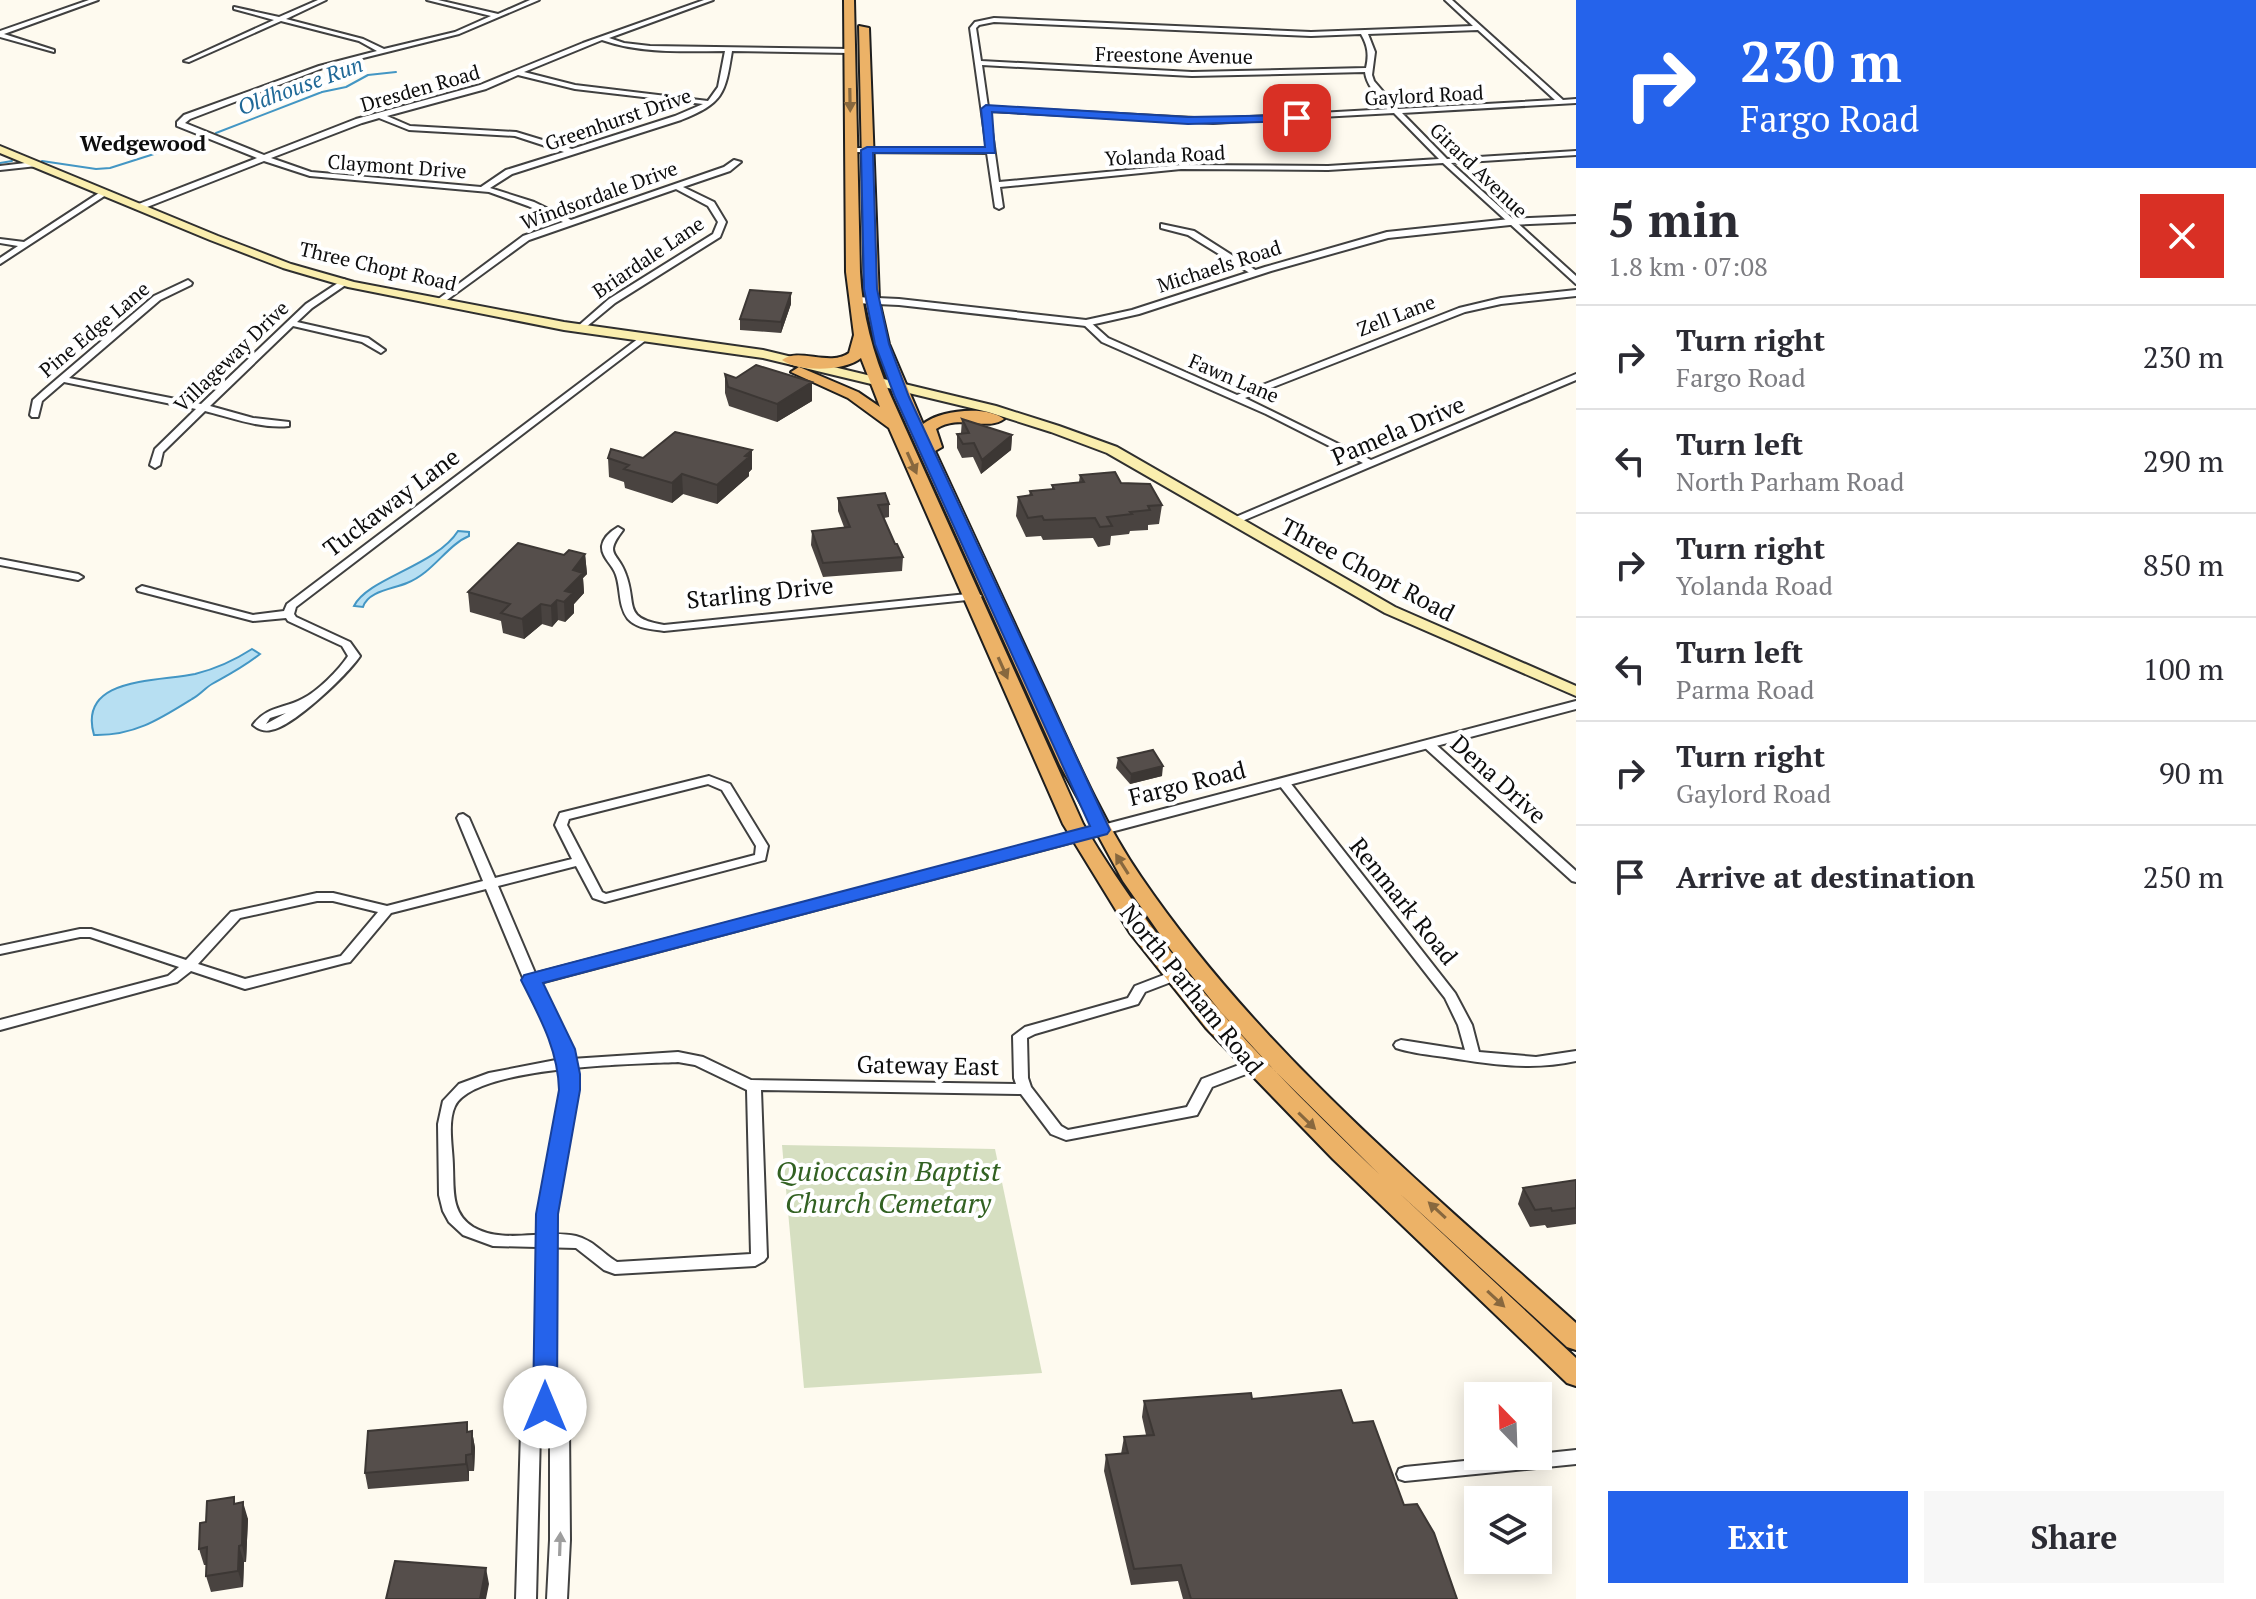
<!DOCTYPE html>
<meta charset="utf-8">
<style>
:root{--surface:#fff;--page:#f7f7f7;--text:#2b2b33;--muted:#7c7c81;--line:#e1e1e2;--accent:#2563eb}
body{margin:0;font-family:"PT Serif",serif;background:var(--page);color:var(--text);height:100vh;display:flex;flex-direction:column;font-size:30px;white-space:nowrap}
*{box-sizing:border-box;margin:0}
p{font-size:26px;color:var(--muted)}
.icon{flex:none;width:44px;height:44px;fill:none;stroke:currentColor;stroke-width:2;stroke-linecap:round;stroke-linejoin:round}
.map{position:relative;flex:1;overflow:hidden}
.drawer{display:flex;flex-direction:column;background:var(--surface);width:680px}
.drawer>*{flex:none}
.hud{background:#2563eb;color:#fff;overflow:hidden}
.needle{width:52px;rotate:337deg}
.tools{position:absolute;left:1464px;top:1382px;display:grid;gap:16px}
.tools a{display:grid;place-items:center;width:88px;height:88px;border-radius:0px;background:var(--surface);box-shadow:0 4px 20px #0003;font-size:40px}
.pin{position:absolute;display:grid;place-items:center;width:68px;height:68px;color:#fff;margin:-34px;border-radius:16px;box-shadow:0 4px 12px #0006}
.me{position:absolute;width:88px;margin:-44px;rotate:0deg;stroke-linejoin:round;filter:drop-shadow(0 0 6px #0008)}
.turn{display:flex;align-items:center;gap:28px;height:168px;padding:0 32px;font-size:36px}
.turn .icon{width:104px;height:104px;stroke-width:2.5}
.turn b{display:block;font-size:56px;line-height:68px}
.round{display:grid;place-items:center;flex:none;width:84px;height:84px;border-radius:0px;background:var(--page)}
.headline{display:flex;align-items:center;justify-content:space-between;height:136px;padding:0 32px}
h1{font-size:48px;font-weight:600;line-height:60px}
.action{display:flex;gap:16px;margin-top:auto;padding:16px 32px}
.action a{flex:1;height:92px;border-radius:0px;background:var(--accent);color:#fff;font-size:32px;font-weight:600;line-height:92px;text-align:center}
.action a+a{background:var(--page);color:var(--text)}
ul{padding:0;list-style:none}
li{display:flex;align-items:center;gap:24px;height:104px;padding:0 32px;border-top:2px solid var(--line)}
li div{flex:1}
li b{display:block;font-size:30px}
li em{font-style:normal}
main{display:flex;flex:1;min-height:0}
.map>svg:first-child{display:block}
.cemetery{fill:#d6dfc1}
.water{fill:#b7dff2;stroke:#4396c4;stroke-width:2}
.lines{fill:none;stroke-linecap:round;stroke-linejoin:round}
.stream{stroke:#4396c4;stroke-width:2}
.minor-casing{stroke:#404040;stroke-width:4}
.tertiary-casing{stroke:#404040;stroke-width:4}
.secondary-casing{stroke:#2f2f2f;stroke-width:4}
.trunk-casing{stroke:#1e1e1e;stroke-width:4}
.minor{fill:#fff;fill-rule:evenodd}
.tertiary{fill:#fff;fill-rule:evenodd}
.secondary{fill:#faeeae;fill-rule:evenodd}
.trunk{fill:#ecb267;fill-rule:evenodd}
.wall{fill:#494340}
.shaded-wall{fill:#3c3734}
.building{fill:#554e4b;stroke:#3c3734;stroke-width:2}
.oneway{fill:#88683e}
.oneway2{fill:#9e9e9e}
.route{fill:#2563eb;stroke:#184099;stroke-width:2}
.labels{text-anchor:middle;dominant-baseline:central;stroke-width:8;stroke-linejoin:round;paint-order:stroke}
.far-street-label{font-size:20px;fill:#0d0d0d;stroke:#fff}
.far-water-label{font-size:22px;font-style:italic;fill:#1f6897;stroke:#fff}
.far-neighbourhood-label{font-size:22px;font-weight:bold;fill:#0d0d0d;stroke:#fff}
.street-label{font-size:24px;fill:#0d0d0d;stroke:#fff}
.near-park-label{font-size:28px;font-style:italic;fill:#326122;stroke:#fff}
</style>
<main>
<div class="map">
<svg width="1576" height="1599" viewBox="0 0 1576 1599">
<rect width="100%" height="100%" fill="#fefaef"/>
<path class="cemetery" d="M782 1145 995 1149 1042 1373 804 1388Z"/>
<path class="water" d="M458 531 469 532V536C447 545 433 573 407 583 393 589 368 591 363 607L354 606C368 578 436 566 458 531Z
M252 649 260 654C244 667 230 674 212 684 205 688 200 695 192 699 160 719 134 736 94 735 77 676 159 682 195 674 215 669 235 660 252 649Z"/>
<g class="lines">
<path class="stream" d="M216 133 322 92 346 87 368 75 396 72
M42 161 96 169 110 168 195 141
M0 163 12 161"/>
<defs>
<path id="minor" d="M89 0H98L4 34 54 50V52L0 37V31Z
M318 0H326L286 19 363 39 384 49 455 32 491 16 427 0H438L498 14 530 0H539L459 34 323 68 190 119 185 123 264 155 356 119 480 85 583 43 704 0H713L609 38 624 43 650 46 850 49 853 51 850 53 732 51C725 95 723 103 681 120L512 174 490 188 534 202 571 220 724 167 734 160 741 162 730 171 683 187 714 202 726 222 720 237 615 303 580 332 577 331V327L609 299 713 234 718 222 708 206 676 189 529 240 440 305 437 304V300L523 236 563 222 528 206 489 192 310 176 264 161 142 209H136V205L257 158 177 126V122L184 115 319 66 377 51 359 41 281 21 189 62 184 61 274 20 234 9V7L279 17ZM602 40C642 54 684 51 725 51L718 87 708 101 575 85 524 72ZM518 75 575 89 703 104 675 116 572 149 516 132 410 126 387 116 486 89ZM379 118 409 130 515 136 564 152 506 170 481 187 311 172 271 158 362 123Z
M1445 0H1452L1563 100 1576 99V103L1402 113 1447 159 1576 151V155L1451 163 1576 276V284L1443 163 1328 170 1181 169 1000 187 1003 207 999 209 995 207 987 153 851 152 847 150 851 148 987 149 970 28 975 22 994 18 1311 32 1473 26ZM994 22 1311 36 1361 34C1368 46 1369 55 1366 68L1192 72 981 61 976 28 979 25ZM1478 30 1555 100 1398 109 1374 81 1372 75 1375 52 1368 34ZM982 65 1192 76 1365 72C1367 88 1380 98 1390 109L1213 119 988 107ZM989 111 1213 123 1394 113 1439 159 1328 166 1181 165 999 182Z
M34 162 38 164 37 166 0 170V166Z
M102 191 109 193 0 264V258L18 246 0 243V239L24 242Z
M1161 224 1194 231 1260 273 1253 275 1188 235 1161 228Z
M188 280 192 283 191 285 160 300 69 378 201 404 306 304 344 279 348 282 347 284 312 308 297 322 368 338 385 350 381 353 362 342 293 326 210 406 253 418 289 422V426C260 429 233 418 205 411L163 452 160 465 155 468 150 465 155 449 196 409 64 382 42 401 38 417H32L30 415 33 400 44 390 154 296Z
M1576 290V296L1501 304 1465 312 1245 398 1371 460 1576 374V380L1235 524 1231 523V519L1363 463 1266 414 1102 342 1082 323 1089 321 1108 338 1237 395 1459 308 1501 298Z
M643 335 647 338 646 340 296 607 294 614 296 617 350 642 360 656C347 675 293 727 271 730 264 732 258 729 253 725 267 706 283 709 302 699 317 692 339 670 348 656L342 646 288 621 286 618 253 621 138 591 137 589 142 586 253 615 284 611 287 604ZM286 713 266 724 270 718Z
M618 527 623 530C603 556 618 551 626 575 637 605 622 618 664 625L977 593 982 596 977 599 664 631C652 629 637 629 628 619 618 606 621 589 616 575 613 565 601 557 602 546 603 538 611 531 618 527Z
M0 559 78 574 83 577 78 580 0 565Z
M1428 740 1432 741 1576 871V882L1572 881 1424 747 1422 744Z
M709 776 730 784 768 846 765 860 605 902 593 898 576 866 498 886 538 980 536 983H526L524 980 486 889 391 913 350 962 345 963 245 989 191 971 177 982 0 1030V1020L168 976 179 967 90 937H80L0 954V946L80 929H91L186 960 231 912 236 911 317 893H333L387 906 483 881 457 818 459 815 463 814 469 818 495 878 572 859 555 825 560 813ZM708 784 722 790 756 846 755 855 606 894 602 892 567 825 569 819ZM317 901H333L378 912 341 956 245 979 198 964 240 918Z
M1284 779 1288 780 1455 993 1472 1025 1479 1052 1536 1057 1576 1051V1061C1532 1071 1489 1064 1445 1057 1429 1055 1412 1053 1396 1048L1394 1045 1396 1042 1401 1040 1465 1050 1458 1025 1445 998 1280 786 1278 783Z
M1174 971 1179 973 1181 976 1179 979 1145 992 1138 1004 1035 1034 1027 1038 1028 1078 1031 1087 1061 1126 1068 1130 1187 1107 1202 1079 1252 1060H1262L1264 1064 1262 1068 1212 1087 1197 1115 1192 1116 1066 1140 1051 1134 1021 1094 761 1090 767 1257 764 1261 755 1266 615 1274 604 1270 576 1248 493 1246 463 1235 449 1222 443 1211 439 1195 438 1124 443 1101 459 1084 489 1073 556 1060 678 1052 703 1057 751 1080 1016 1084 1014 1078 1013 1036 1025 1027 1128 998 1135 986ZM678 1062 695 1065 747 1090 751 1254 617 1262C602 1253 593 1240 576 1236 542 1229 504 1245 473 1227 451 1213 454 1190 453 1167 453 1149 447 1123 455 1106 475 1066 635 1064 678 1062Z
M1576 1450V1464L1405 1481 1399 1479 1397 1474 1399 1469 1405 1467 1514 1456H1538V1454Z"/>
<path id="tertiary" d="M1576 216V222L1510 225 1388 238 1271 271 1139 314 1086 326 899 305 855 303 850 300 855 297 899 299 1086 320 1132 310 1265 267 1387 232 1510 219Z
M1576 701V709L540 983C559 1020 577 1047 577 1090L556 1214 554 1405 569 1427 570 1540 567 1599H547L550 1540V1429L546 1423 540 1432 536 1599H516L521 1431 536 1406 538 1214 561 1090V1074L557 1049 523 980 526 976Z"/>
<path id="secondary" d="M0 146 218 236 291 264 354 282 564 322 763 350 996 406 1059 426 1117 447 1395 607 1576 686V696L1385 613 1107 453 1051 432 988 412 763 358 564 330 348 287 283 268 210 240 0 153Z"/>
<path id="trunk" d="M844 0H854L860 272C862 314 873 353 889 392L1083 824C1162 958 1267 1068 1380 1175L1275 1071 1221 1012 1171 950 1123 881 1060 765 894 397 875 344 865 300 859 26 869 28 879 300 889 344 923 424C940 410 986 405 1004 419 987 432 959 413 936 429L942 447 935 451C973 532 1010 613 1047 694 1075 756 1102 820 1141 877 1259 1050 1422 1184 1576 1323V1350L1567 1347 1398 1192 1576 1358V1386L1567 1383 1333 1159 1206 1028 1130 933 1063 824 889 428 848 398 791 372 799 367 804 369 858 392 880 407 861 358C844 372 798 372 782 360 799 347 829 367 849 353L854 335 846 272Z"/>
</defs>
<use href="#minor" class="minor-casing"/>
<use href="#tertiary" class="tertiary-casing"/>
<use href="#secondary" class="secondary-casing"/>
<use href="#trunk" class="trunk-casing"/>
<use href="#minor" class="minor"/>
<use href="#tertiary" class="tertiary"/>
<use href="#secondary" class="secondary"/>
<use href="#trunk" class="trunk"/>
</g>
<path class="wall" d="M791 304 781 333 740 330V319Z
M725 374 736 378 812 382V401L777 422 729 406 725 393Z
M962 419 1012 435 1011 450 981 474 973 457 962 458 957 448V434L961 433Z
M608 458 752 469 749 472V476L717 504 683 494 672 503 625 488 624 482 609 477Z
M1080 475 1121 483 1162 505 1159 524 1148 525V530L1130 531 1129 534 1111 536 1110 545 1098 547 1093 538 1043 540 1041 536 1026 537 1016 516 1018 497 1029 496 1030 491 1052 489V485L1079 482Z
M838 498 889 504V517L884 518 895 544 903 557 902 571 823 577 811 545 812 531 844 527 838 511Z
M585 554 587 574 583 578 584 593 574 604V613L565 622 558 620 552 627 542 624 524 639 503 633 501 621 470 612 468 592 564 555Z
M1118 758 1162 776 1130 784 1116 768Z
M1576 1180V1224L1547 1228 1545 1225 1530 1227 1518 1204 1523 1188Z
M1252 1399 1353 1423 1404 1505 1457 1599H1183L1178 1581 1131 1585 1104 1471 1106 1455 1121 1454 1124 1437 1146 1435 1142 1417 1144 1401Z
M472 1431 475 1448 474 1471H469V1481L368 1489 365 1473 469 1432Z
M236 1503 248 1519 246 1562H244L243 1587 211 1592 206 1576V1565H204L199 1549 206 1522Z"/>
<path class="shaded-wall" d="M791 293V304L781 333V322Z
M812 382V401L777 422V404Z
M1012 435 1011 450 981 474 982 460Z
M752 450V469L749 472V476L717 504V485Z
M682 474 683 494 672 503V483Z
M585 554 587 574 583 578 584 593 574 604V613L565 622 564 602 565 591 573 570Z
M557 600 558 620 552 627 551 606Z
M541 604 542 624 524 639 522 619Z
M1163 766 1162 776 1130 784 1131 774Z
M472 1431 475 1448 474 1471 472 1454Z
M466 1455 469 1471V1481L466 1464Z
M243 1502 248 1519 246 1562 242 1545Z
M239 1546 244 1562 243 1587 238 1571Z
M486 1568 489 1584 486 1599H480Z"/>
<path class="building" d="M750 290 791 293 781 322 740 319Z
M756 365 812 382 777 404 728 387 725 374 736 378Z
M962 419 1012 435 982 460 974 443 963 444 957 434 969 433Z
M675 432 752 450 745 456 749 457 717 485 682 474 672 483 624 469 629 465 608 458 611 449 643 458Z
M1115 472 1121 483 1150 484 1162 505 1148 506 1150 510 1130 512 1132 514 1107 517 1112 526 1100 527 1095 518 1044 520 1042 516 1028 518 1018 497 1032 495 1030 491 1054 489 1052 485 1084 482 1080 475Z
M885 493 889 504 878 505 895 544H897L903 557 823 563 812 531 850 527 838 498Z
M518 543 564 555 569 550 585 554 573 570 583 573 565 591 573 593 564 602 557 600 551 606 541 604 522 619 501 613 510 604 468 592Z
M1153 750 1163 766 1131 774 1118 758Z
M1576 1180V1208L1552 1211 1551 1208 1535 1210 1523 1188Z
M1341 1390 1353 1423 1373 1421 1404 1505 1417 1504 1434 1533 1457 1599H1191L1181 1565 1134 1569 1106 1455 1128 1453 1124 1437 1154 1435 1144 1401 1251 1393 1252 1399Z
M467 1422V1432L472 1431V1454L466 1455V1464L365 1473 368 1431Z
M234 1497V1504L243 1502 242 1545 239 1546 238 1571 206 1576 207 1547 199 1549 200 1523 206 1522 207 1501Z
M395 1561 486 1568 480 1599H386Z"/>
<defs><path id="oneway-solid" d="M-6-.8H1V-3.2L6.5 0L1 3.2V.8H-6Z" transform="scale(2)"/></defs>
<g class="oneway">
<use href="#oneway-solid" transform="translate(850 100) rotate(89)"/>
<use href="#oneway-solid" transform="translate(912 463) rotate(66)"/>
<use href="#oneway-solid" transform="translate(1003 668) rotate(66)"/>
<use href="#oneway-solid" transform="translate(1122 864) rotate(-122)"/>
<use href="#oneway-solid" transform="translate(1307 1121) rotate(44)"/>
<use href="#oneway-solid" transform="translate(1437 1210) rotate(-137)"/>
<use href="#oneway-solid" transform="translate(1496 1299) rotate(43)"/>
</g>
<use class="oneway2" href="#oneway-solid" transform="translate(560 1544) rotate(-88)"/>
<path class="route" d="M986 105 1188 117 1297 115 1303 118 1297 121 1188 124 992 112 995 153H873L877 289 889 344 909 397 1110 830 1107 834 543 983 575 1049 580 1074V1090L558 1214 557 1407 554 1415 545 1418 537 1415 533 1407 536 1214 559 1090C558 1049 539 1016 521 980L524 975 1090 826 895 397 875 344 864 289 861 150 867 147H985L981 109Z"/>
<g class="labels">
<g class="far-street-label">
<text transform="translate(1174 55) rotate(1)">Freestone Avenue</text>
<text transform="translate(420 88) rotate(-16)">Dresden Road</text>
<text transform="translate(1424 95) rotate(-3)">Gaylord Road</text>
<text transform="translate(618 119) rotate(-19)">Greenhurst Drive</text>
<text transform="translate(1165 155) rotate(-3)">Yolanda Road</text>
<text transform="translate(397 166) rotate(4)">Claymont Drive</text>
<text transform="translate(1479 170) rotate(44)">Girard Avenue</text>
<text transform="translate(599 195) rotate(-20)">Windsordale Drive</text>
<text transform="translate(648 257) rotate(-34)">Briardale Lane</text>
<text transform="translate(378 266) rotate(13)">Three Chopt Road</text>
<text transform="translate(1219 266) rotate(-18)">Michaels Road</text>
<text transform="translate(1396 315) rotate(-21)">Zell Lane</text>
<text transform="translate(94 329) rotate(-40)">Pine Edge Lane</text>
<text transform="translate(231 356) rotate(-44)">Villageway Drive</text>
<text transform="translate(1234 378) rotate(23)">Fawn Lane</text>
</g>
<g class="far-water-label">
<text transform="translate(300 85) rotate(-20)">Oldhouse Run</text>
</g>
<g class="far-neighbourhood-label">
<text x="143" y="142">Wedgewood</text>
</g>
<g class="street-label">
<text transform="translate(1398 430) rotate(-23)">Pamela Drive</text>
<text transform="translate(391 502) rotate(-37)">Tuckaway Lane</text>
<text transform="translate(1368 569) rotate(28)">Three Chopt Road</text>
<text transform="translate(760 592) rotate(-6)">Starling Drive</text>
<text transform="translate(1499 779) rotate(42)">Dena Drive</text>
<text transform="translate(1187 783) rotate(-14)">Fargo Road</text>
<text transform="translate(1404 901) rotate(51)">Renmark Road</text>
<text transform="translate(1192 989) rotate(51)">North Parham Road</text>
<text transform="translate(928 1065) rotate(1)">Gateway East</text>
</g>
<g class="near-park-label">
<text x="888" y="1170">Quioccasin Baptist<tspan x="888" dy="32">Church Cemetary</tspan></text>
</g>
</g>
</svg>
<div class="tools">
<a><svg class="needle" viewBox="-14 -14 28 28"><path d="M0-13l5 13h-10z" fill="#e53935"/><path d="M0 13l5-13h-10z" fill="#7c7c81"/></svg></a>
<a><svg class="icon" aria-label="layers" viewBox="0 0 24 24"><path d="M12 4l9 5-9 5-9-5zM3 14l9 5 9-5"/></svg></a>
</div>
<div class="pin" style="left:1297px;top:118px;background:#d93025"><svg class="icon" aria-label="arrive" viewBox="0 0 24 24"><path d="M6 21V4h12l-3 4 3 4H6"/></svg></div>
<svg class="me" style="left:545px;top:1407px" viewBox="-20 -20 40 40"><circle r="19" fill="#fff"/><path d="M0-13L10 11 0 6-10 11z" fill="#2563eb"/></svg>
</div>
<section class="drawer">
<div class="hud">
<div class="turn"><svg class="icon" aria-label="right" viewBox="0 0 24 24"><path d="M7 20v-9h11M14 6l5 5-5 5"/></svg><div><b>230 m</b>Fargo Road</div></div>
</div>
<div class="headline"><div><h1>5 min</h1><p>1.8 km · 07:08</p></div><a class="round" style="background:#d93025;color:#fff"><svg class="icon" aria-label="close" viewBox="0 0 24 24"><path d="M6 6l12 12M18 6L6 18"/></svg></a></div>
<ul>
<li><svg class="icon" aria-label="right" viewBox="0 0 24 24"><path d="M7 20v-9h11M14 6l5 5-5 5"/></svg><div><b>Turn right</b><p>Fargo Road</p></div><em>230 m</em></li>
<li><svg class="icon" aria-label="left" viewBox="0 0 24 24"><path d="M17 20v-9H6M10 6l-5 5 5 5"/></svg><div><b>Turn left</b><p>North Parham Road</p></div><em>290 m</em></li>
<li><svg class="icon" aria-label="right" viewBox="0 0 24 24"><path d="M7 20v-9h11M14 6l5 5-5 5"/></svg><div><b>Turn right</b><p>Yolanda Road</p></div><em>850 m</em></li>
<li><svg class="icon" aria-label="left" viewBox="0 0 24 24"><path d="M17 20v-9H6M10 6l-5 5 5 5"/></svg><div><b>Turn left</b><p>Parma Road</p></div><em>100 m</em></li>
<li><svg class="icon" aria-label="right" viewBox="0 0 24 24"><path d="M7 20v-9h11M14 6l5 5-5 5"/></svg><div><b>Turn right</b><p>Gaylord Road</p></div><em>90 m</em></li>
<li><svg class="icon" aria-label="arrive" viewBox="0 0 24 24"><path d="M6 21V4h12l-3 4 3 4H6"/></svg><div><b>Arrive at destination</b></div><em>250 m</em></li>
</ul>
<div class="action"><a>Exit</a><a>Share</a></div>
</section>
</main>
